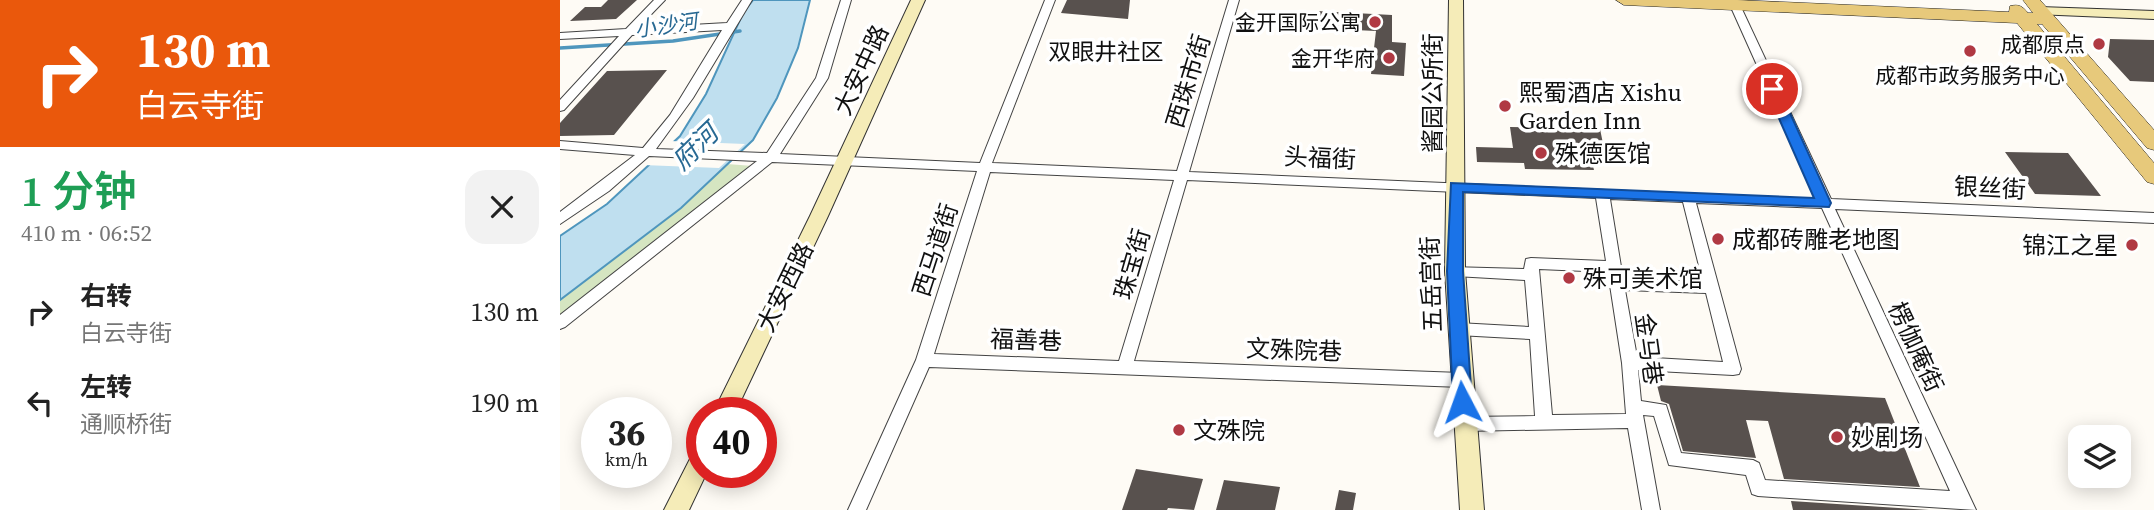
<!DOCTYPE html>
<html lang="zh">
<meta charset="utf-8">
<style>
:root{--surface:#fff;--page:#f2f2f2;--text:#222;--muted:#767676}
body{margin:0;font-family:"Source Serif 4","Noto Sans SC",serif;background:var(--page);color:var(--text);height:100vh;display:flex;flex-direction:column;font-size:26px;white-space:nowrap}
*{box-sizing:border-box;margin:0}
p{font-size:23px;color:var(--muted)}
.icon{flex:none;width:38px;height:38px;fill:none;stroke:currentColor;stroke-width:2;stroke-linecap:round;stroke-linejoin:round}
.map{position:relative;flex:1;overflow:hidden}
.panel{display:flex;flex-direction:column;background:var(--surface);width:560px}
.panel>*{flex:none}
.hud{background:#ea580c;color:#fff;overflow:hidden}
.controls{position:absolute;left:1508px;top:425px;display:grid;gap:14px}
.controls a{display:grid;place-items:center;width:63px;height:63px;border-radius:14px;background:var(--surface);box-shadow:0 4px 18px #0003;font-size:35px}
.speed{position:absolute;left:21px;top:397px;display:flex;gap:14px;font-size:35px;font-weight:700;text-align:center}
.speed>*{display:grid;place-content:center;width:91px;height:91px;border-radius:50%;background:var(--surface);box-shadow:0 4px 18px #0003;line-height:1}
.speed small{font-size:18px;font-weight:400}
.speed .limit{border:10px solid #d22;background:#fff;color:#111}
.pin{position:absolute;display:grid;place-items:center;width:60px;height:60px;color:#fff;margin:-30px;border:4px solid #fff;border-radius:50%;box-shadow:0 2px 7px #0007}
.me{position:absolute;width:77px;margin:-38px;rotate:356deg;stroke-linejoin:round;filter:drop-shadow(0 0 5px #0008)}
.turn{display:flex;align-items:center;gap:24px;height:147px;padding:0 21px;font-size:32px}
.turn .icon{width:91px;height:91px;stroke-width:2.5}
.turn b{display:block;font-size:49px;line-height:60px}
.round{display:grid;place-items:center;flex:none;width:74px;height:74px;border-radius:21px;background:var(--page)}
.summary{display:flex;align-items:center;justify-content:space-between;height:119px;padding:0 21px}
h1{font-size:42px;font-weight:600;line-height:52px;color:#1e9e55}
ul{padding:0;list-style:none}
li{display:flex;align-items:center;gap:21px;height:91px;padding:0 21px}
li div{flex:1}
li b{display:block;font-size:26px}
li em{font-style:normal}
main{display:flex;flex:1;min-height:0}
.map>svg:first-child{display:block}
.green{fill:#d5e5c1}
.water{fill:#bfdfef;stroke:#4f96bd;stroke-width:2}
.pier{fill:#fefbf5}
.lines{fill:none;stroke-linecap:round;stroke-linejoin:round}
.stream{stroke:#4f96bd;stroke-width:3.5}
.building{fill:#58514e}
.street-casing{stroke:#434343;stroke-width:2}
.secondary-casing{stroke:#323232;stroke-width:2}
.primary-casing{stroke:#212121;stroke-width:1}
.street{fill:#fff;fill-rule:evenodd}
.secondary{fill:#f5ecb8;fill-rule:evenodd}
.primary{fill:#e7c97b;fill-rule:evenodd}
.route{fill:#1a73e8;stroke:#114b97;stroke-width:2}
.poi-dot{fill:#b03943;stroke:#fff;stroke-width:2.5}
.labels{text-anchor:middle;dominant-baseline:central;stroke-width:7;stroke-linejoin:round;paint-order:stroke}
.far-poi-label{font-size:21px;fill:#101010;stroke:#fff;text-anchor:end}
.far-water-label{font-size:21px;font-style:italic;fill:#286993;stroke:#fff}
.far-quarter-label{font-size:23px;fill:#101010;stroke:#fff}
.street-label{font-size:24px;fill:#101010;stroke:#fff}
.poi-label{font-size:24px;fill:#101010;stroke:#fff;text-anchor:start}
.water-label{font-size:26px;font-style:italic;fill:#286993;stroke:#fff}
</style>
<main>
<section class="panel">
<div class="hud">
<div class="turn"><svg class="icon" aria-label="right" viewBox="0 0 24 24"><path d="M7 20v-9h11M14 6l5 5-5 5"/></svg><div><b>130 m</b>白云寺街</div></div>
</div>
<div class="summary"><div><h1>1 分钟</h1><p>410 m · 06:52</p></div><a class="round"><svg class="icon" aria-label="close" viewBox="0 0 24 24"><path d="M6 6l12 12M18 6L6 18"/></svg></a></div>
<ul>
<li><svg class="icon" aria-label="right" viewBox="0 0 24 24"><path d="M7 20v-9h11M14 6l5 5-5 5"/></svg><div><b>右转</b><p>白云寺街</p></div><em>130 m</em></li>
<li><svg class="icon" aria-label="left" viewBox="0 0 24 24"><path d="M17 20v-9H6M10 6l-5 5 5 5"/></svg><div><b>左转</b><p>通顺桥街</p></div><em>190 m</em></li>
</ul>
</section>
<div class="map">
<svg width="1594" height="510" viewBox="0 0 1594 510">
<rect width="100%" height="100%" fill="#fefbf5"/>
<path class="green" d="M167 164 193 166 0 319V300L121 208Z"/>
<path class="water" d="M193 0H250L238 48 217 98 193 140 121 208 0 300V236L47 204 120 136 146 94 184 11Z"/>
<path class="pier" d="M110 141 185 144 159 168 83 165Z"/>
<g class="lines">
<path class="stream" d="M0 48 113 41 180 31"/>
</g>
<path class="building" d="M48 0H77L56 19 10 21 25 7H41Z
M507 0H570L568 19 501 13Z
M757 11 832 15V42L846 43 844 76 811 74 816 31 752 28Z
M1550 39 1594 40V82L1570 81 1548 57Z
M107 70 54 135 0 136V123L47 71Z
M950 127 1040 129 1046 158H1031L1034 170 965 169 964 163 917 162 916 147 953 148Z
M1445 152 1508 153 1541 196 1475 194Z
M1097 385 1325 398 1360 487 1224 479 1208 421 1186 420 1196 458 1123 451 1109 404 1101 401Z
M576 469 643 479 634 510 608 508 607 510H562Z
M664 480 720 487 715 510H656Z
M779 490 796 493 793 510H775Z
M1231 501 1369 510H1233Z"/>
<g class="lines">
<defs>
<path id="street" d="M94 0H105L78 28 167 23 182 0H192L133 98 96 149 207 153 256 78 281 0H291L268 78 220 154 420 163 485 0H495L432 163 617 171 669 0H679L629 172 1257 199 1170 5 1175 2 1180 5 1271 199 1594 213V223L1275 209 1416 510 1198 496 1192 494 1186 475 1109 465 1094 416 1083 415 1100 510H1082L1068 428 904 431 898 429 896 424 898 419 904 417 975 416 970 339 898 335 893 333 890 329 893 325 898 323 969 327 965 280 895 276 890 275 888 271 890 267 964 269 966 259 971 258 1046 261 1036 198 627 180 574 361 901 373 907 375 909 380 907 385 901 387 369 367 306 510H288L356 360 417 171 212 162 5 327 0 329V315L197 161 89 156 49 191 0 224V212L75 155 0 149V141L83 148 110 115 162 30 72 35 4 110 0 111V100L59 36 0 39V33L66 29ZM430 172 614 180 559 361 374 354ZM1050 199 1123 202 1143 282 1063 279ZM1136 203 1262 208 1390 491 1205 480 1199 463 1193 460 1121 453 1106 405 1081 401 1078 370 1173 375 1179 374 1181 369ZM979 269 1048 272 1062 363 1066 414 992 415ZM1065 290 1146 293 1163 362 1077 357Z"/>
<path id="secondary" d="M351 0H365L268 216 175 413H153L250 216Z
M889 0H903L905 271 924 510H900L885 271Z
M1480 7 1594 11V19L1475 14 1473 11Z
M142 448V472H147L129 510H104L134 451Z"/>
<path id="primary" d="M1056 0H1177L1449 12 1450 6C1459 4 1462 6 1468 13H1473L1463 0H1480L1594 130V150L1587 148 1482 24H1477L1594 163V184L1587 182 1457 23 1064 5Z"/>
</defs>
<use href="#street" class="street-casing"/>
<use href="#secondary" class="secondary-casing"/>
<use href="#primary" class="primary-casing"/>
<use href="#street" class="street"/>
<use href="#secondary" class="secondary"/>
<use href="#primary" class="primary"/>
</g>
<path class="route" d="M1212 84 1219 89 1271 203 1269 207 903 192V271L912 402 909 407 902 409 896 407 893 402 887 271 891 183 1254 198 1206 89Z"/>
<g class="poi-dot">
<circle cx="815" cy="22" r="7"/>
<circle cx="1539" cy="44" r="7"/>
<circle cx="1410" cy="51" r="7"/>
<circle cx="829" cy="58" r="7"/>
<circle cx="945" cy="106" r="7"/>
<circle cx="981" cy="153" r="7"/>
<circle cx="1158" cy="239" r="7"/>
<circle cx="1572" cy="245" r="7"/>
<circle cx="1009" cy="278" r="7"/>
<circle cx="619" cy="430" r="7"/>
<circle cx="1277" cy="437" r="7"/>
</g>
<g class="labels">
<g class="far-poi-label">
<text x="801" y="22">金开国际公寓</text>
<text x="1525" y="44">成都原点</text>
<text x="815" y="58">金开华府</text>
<text x="1410" y="75" text-anchor="middle">成都市政务服务中心</text>
</g>
<g class="far-water-label">
<text transform="translate(106 25) rotate(-8)">小沙河</text>
</g>
<g class="far-quarter-label">
<text x="546" y="52">双眼井社区</text>
</g>
<g class="street-label">
<text transform="translate(301 70) rotate(-65)">大安中路</text>
<text transform="translate(628 81) rotate(-73)">西珠市街</text>
<text transform="translate(872 93) rotate(-90)">酱园公所街</text>
<text transform="translate(760 158) rotate(3)">头福街</text>
<text transform="translate(1430 188) rotate(3)">银丝街</text>
<text transform="translate(375 250) rotate(-72)">西马道街</text>
<text transform="translate(572 264) rotate(-74)">珠宝街</text>
<text transform="translate(871 284) rotate(-92)">五岳宫街</text>
<text transform="translate(225 287) rotate(-64)">大安西路</text>
<text transform="translate(466 340) rotate(2)">福善巷</text>
<text transform="translate(1356 347) rotate(65)">楞伽庵街</text>
<text transform="translate(1089 349) rotate(82)">金马巷</text>
<text transform="translate(734 350) rotate(2)">文殊院巷</text>
</g>
<g class="poi-label">
<text x="959" y="92">熙蜀酒店 Xishu<tspan x="959" dy="28">Garden Inn</tspan></text>
<text x="995" y="153">殊德医馆</text>
<text x="1172" y="239">成都砖雕老地图</text>
<text x="1558" y="245" text-anchor="end">锦江之星</text>
<text x="1023" y="278">殊可美术馆</text>
<text x="633" y="430">文殊院</text>
<text x="1291" y="437">妙剧场</text>
</g>
<g class="water-label">
<text transform="translate(135 147) rotate(-44)">府河</text>
</g>
</g>
</svg>
<div class="controls">
<a><svg class="icon" aria-label="layers" viewBox="0 0 24 24"><path d="M12 4l9 5-9 5-9-5zM3 14l9 5 9-5"/></svg></a>
</div>
<div class="speed"><div>36<small>km/h</small></div><div class="limit">40</div></div>
<div class="pin" style="left:1212px;top:89px;background:#d93025"><svg class="icon" aria-label="arrive" viewBox="0 0 24 24"><path d="M6 21V4h12l-3 4 3 4H6"/></svg></div>
<svg class="me" style="left:902px;top:402px" viewBox="-20 -20 40 40"><path d="M0-17L14 15 0 8-14 15z" fill="#1a73e8" stroke="#fff" stroke-width="4"/></svg>
</div>
</main>
